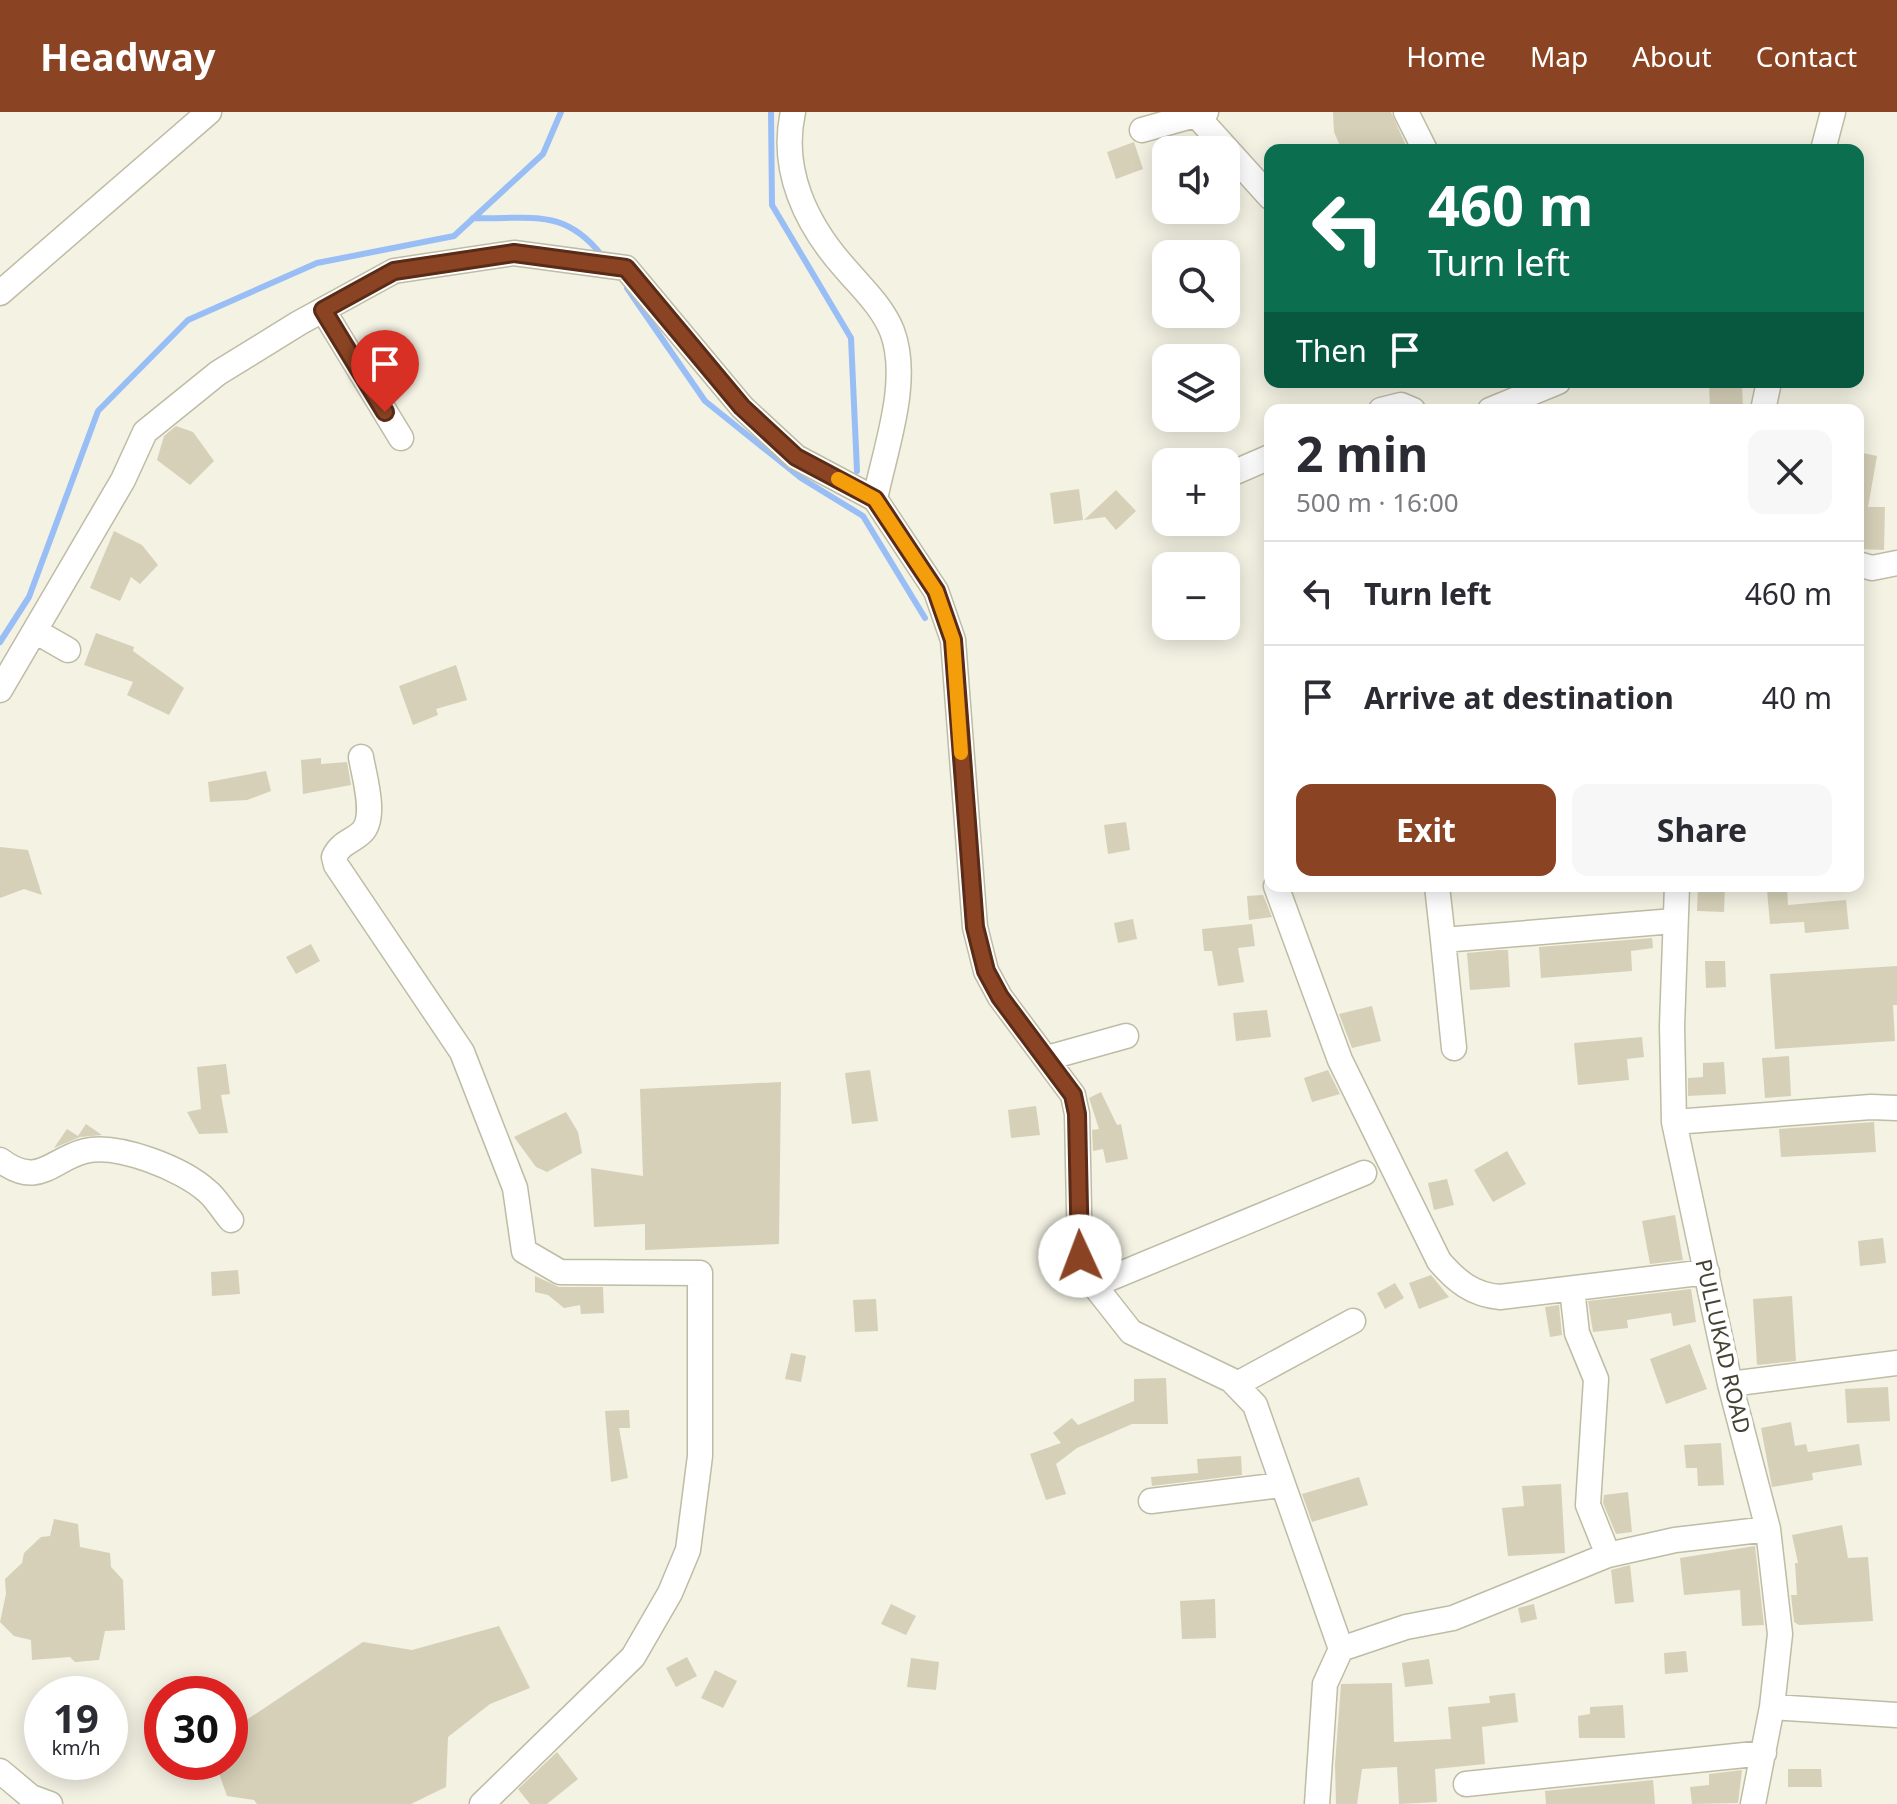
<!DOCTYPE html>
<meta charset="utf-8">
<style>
:root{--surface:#fff;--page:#f7f7f7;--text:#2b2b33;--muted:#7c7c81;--line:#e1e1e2;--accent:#8a4423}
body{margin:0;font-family:"Noto Sans",sans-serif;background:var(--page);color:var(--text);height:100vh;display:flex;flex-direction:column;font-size:30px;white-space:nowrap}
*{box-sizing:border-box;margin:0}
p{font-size:26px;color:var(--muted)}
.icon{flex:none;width:44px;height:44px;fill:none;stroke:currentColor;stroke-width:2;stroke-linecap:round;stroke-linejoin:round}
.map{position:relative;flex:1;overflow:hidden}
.side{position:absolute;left:1264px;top:292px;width:600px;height:488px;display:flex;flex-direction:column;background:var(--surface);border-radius:16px;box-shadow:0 4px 20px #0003}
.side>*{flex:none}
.hud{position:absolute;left:1264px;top:32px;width:600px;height:244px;border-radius:16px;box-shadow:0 4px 20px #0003;background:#0b6e4f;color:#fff;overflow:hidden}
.tools{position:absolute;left:1152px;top:24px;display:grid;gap:16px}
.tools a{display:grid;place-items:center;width:88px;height:88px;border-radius:16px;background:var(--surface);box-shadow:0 4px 20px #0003;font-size:40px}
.speed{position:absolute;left:24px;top:1564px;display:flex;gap:16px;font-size:40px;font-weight:700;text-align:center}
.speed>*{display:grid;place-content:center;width:104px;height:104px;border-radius:50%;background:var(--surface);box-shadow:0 4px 20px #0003;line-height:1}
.speed small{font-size:20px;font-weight:400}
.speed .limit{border:12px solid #d22;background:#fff;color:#111}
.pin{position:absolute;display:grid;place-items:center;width:68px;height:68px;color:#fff;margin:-82px -34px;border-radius:50% 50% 50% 0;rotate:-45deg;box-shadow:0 0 8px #0007}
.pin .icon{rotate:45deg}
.me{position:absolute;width:88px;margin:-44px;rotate:358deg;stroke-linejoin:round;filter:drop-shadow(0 0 6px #0008)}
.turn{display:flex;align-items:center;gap:28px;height:168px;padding:0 32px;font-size:36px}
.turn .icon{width:104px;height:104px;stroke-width:2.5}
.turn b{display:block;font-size:56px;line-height:68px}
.then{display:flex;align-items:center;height:76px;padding:0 32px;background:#0003;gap:16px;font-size:30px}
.round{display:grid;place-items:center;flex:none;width:84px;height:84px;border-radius:16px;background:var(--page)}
.summary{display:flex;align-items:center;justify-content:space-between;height:136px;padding:0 32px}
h1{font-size:48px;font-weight:700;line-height:60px}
.button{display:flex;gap:16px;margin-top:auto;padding:16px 32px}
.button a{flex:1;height:92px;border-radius:16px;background:var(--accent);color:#fff;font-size:32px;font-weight:700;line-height:92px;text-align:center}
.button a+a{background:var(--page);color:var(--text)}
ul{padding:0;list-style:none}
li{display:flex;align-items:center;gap:24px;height:104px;padding:0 32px;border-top:2px solid var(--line)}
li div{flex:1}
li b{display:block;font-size:30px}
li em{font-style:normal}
header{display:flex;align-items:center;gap:48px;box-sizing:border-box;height:112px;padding:0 40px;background:var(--accent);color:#fff}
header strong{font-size:38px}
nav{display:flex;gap:44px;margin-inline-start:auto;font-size:28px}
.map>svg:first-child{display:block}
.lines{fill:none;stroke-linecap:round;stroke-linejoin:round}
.stream{stroke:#99bef6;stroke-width:6}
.building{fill:#d6d0b8}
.minor-casing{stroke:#bfbca5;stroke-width:27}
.minor{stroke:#fff;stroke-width:24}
.route-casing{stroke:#5a2c17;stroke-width:20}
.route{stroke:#8a4423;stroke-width:14}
.slow{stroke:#f59e0b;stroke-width:14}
.labels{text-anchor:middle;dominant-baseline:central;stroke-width:8;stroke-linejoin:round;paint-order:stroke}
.street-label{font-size:22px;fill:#464233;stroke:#fff}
</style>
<header>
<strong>Headway</strong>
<nav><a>Home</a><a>Map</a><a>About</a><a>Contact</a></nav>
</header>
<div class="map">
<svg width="1897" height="1692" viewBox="0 0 1897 1692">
<rect width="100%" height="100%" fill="#f3f2e3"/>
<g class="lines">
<path class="stream" d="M771 0 772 93 851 226 857 359
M473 106C530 108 564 94 603 145
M627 176 705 289 801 366 863 404 925 506
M0 530 29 485 98 299 188 208 317 151 454 124 543 42 561 0"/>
</g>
<path class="building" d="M1333 0H1391L1408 38H1342L1334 20Z
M1134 30 1143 57 1116 67 1107 40Z
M1709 270H1742L1743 298H1710Z
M176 314 193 320 214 349 190 373 157 348 164 324Z
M1858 340 1877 344 1868 395H1885L1884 438 1858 437Z
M1079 377 1083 408 1054 412 1050 381Z
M1116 378 1136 399 1116 418 1105 405 1084 408Z
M114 419 142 433 158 453 140 472 131 465 120 489 90 476Z
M96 521 134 535 133 539 184 576 169 603 127 583 133 570 84 553Z
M456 553 467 588 436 597 438 603 413 613 399 574Z
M321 646V652L347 650 351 673 303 682 301 648Z
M266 659 271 679 247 688 210 690 208 670Z
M1126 710 1130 738 1108 742 1104 713Z
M0 735 28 738 42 783 24 777 0 786Z
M1698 774H1725L1724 800 1697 799Z
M1787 776 1788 793 1846 788 1849 817 1805 821 1804 810 1770 812 1767 778Z
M1263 783 1272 805 1249 808 1247 784Z
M1133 807 1137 827 1118 831 1114 811Z
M1252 812 1255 834 1238 836 1244 870 1218 874 1212 839H1204L1202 817Z
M1652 826 1653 836 1631 839 1632 859 1541 866 1539 835Z
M311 832 320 849 296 862 286 845Z
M1499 838H1508L1510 875 1470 878 1467 841Z
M1705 849H1725L1726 875 1706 876Z
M1897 854V893H1893L1895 929 1775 937 1770 862Z
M1372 894 1381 929 1352 936 1339 902Z
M1267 898 1271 925 1236 929 1233 901Z
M1642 925 1644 945 1627 947 1629 968 1578 973 1574 931Z
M1789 944 1791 984 1765 986 1762 946Z
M1724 950 1726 982 1688 984V966L1703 965V951Z
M226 952 230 982 221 983 228 1021 199 1022 187 1000 201 997 197 955Z
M870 958 878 1009 852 1012 845 961Z
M1328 958 1340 982 1312 990 1304 966Z
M781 970 779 1132 645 1138V1112L594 1115 591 1056 643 1064 640 977Z
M1101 980 1117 1013 1121 1012 1128 1047 1106 1051 1103 1037 1093 1039 1092 1018 1099 1017 1089 986Z
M1036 994 1040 1023 1011 1026 1008 998Z
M566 1000 578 1020 582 1041 547 1060 536 1055 514 1025Z
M1874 1010 1876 1040 1781 1045 1779 1017Z
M86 1012 102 1023 80 1025 54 1036 67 1017 78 1024Z
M1507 1039 1526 1072 1493 1090 1474 1058Z
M1447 1067 1454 1093 1434 1098 1428 1071Z
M1675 1103 1683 1148 1650 1152 1642 1109Z
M1883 1126 1886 1151 1860 1154 1858 1129Z
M238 1158 240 1182 212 1184 211 1160Z
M1431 1163 1449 1185 1419 1197 1409 1171Z
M535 1164 559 1175H603L604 1201 581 1202 580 1193 564 1196 548 1183 535 1180Z
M1395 1171 1404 1186 1385 1197 1377 1181Z
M1691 1177 1696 1210 1673 1214 1671 1201 1627 1208 1628 1216 1593 1220 1588 1189Z
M1792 1184 1796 1249 1757 1253 1753 1187Z
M876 1187 878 1219 855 1220 853 1188Z
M1559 1193 1562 1223 1550 1225 1545 1195Z
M1690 1232 1707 1277 1666 1292 1650 1247Z
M791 1241 806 1244 801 1270 785 1267Z
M1166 1266 1168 1312H1132L1077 1336 1056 1352 1066 1382 1046 1388 1030 1342 1061 1331 1053 1321 1072 1306 1078 1313 1134 1289V1267Z
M1888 1275 1890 1309 1847 1311 1845 1277Z
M629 1298 630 1316H619L628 1366 611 1370 605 1299Z
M1791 1310 1795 1334 1806 1332 1808 1340 1859 1332 1862 1353 1812 1361 1813 1368 1772 1375 1761 1316Z
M1721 1331 1724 1373 1698 1374 1697 1356H1686L1684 1333Z
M1241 1344 1242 1363 1152 1374 1151 1365 1198 1361 1197 1347Z
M1359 1365 1368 1393 1312 1410 1302 1382Z
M1561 1372 1565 1441 1508 1444 1502 1396 1524 1394 1522 1374Z
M1628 1380 1632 1420 1616 1422 1603 1391 1604 1383Z
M54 1407 78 1412 80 1435 110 1441 111 1455 123 1468 125 1518 105 1519 99 1548 75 1550 70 1545 32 1548 31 1528 14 1524 0 1510 6 1482 5 1467 22 1451 24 1441 41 1425 50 1424Z
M1842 1413 1848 1446 1868 1445 1873 1509 1799 1513 1794 1510 1791 1483H1797L1795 1451H1798L1792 1423Z
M1755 1434 1764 1513 1742 1514 1740 1478 1684 1483 1680 1446Z
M1630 1453 1634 1490 1615 1492 1611 1458Z
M1215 1487 1216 1526 1182 1527 1180 1489Z
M891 1492 916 1504 906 1523 881 1512Z
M1534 1492 1537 1507 1521 1511 1518 1496Z
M499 1514 530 1576 490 1592 448 1625 446 1675 411 1692H257L254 1688 227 1684 215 1650H230V1619L363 1530 412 1538Z
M1686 1539 1688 1560 1665 1562 1664 1541Z
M687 1545 697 1564 676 1575 666 1556Z
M911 1546 939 1550 936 1578 907 1575Z
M1429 1547 1433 1572 1405 1575 1402 1551Z
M715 1558 737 1569 723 1596 701 1586Z
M1392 1571 1394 1630 1451 1627 1448 1595 1490 1591 1489 1584 1515 1581 1518 1610 1482 1615 1485 1652 1435 1657 1437 1690 1399 1692 1397 1655 1362 1657 1357 1692H1336L1335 1652 1341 1572Z
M1623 1593 1625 1626H1579L1578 1604 1590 1602V1595Z
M557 1640 578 1667 547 1692H530L518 1677Z
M1788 1657H1821L1822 1675H1788Z
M1742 1658 1738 1691 1692 1692 1690 1675 1709 1673V1662Z
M1653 1668 1655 1692H1546L1545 1679Z"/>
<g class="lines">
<defs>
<path id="minor" d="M793 0C780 58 806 112 844 155 861 175 882 194 892 219 911 269 885 337 875 387
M1406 0 1425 38
M1196 3 1270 85
M1142 18 1206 0
M1823 38 1833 0
M0 181 209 0
M323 198 401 326
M1381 298 1401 293 1413 298
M1490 298 1558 270
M1763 298 1769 270
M1226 364 1270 345
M1858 452 1872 456 1897 451
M35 519 68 538
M0 578 123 368 145 320 218 261 299 211 394 159 514 141 626 156 742 295 796 345 875 387 936 479 953 528 975 815 986 859 1000 885 1073 983 1077 1002 1080 1144 1094 1173 1131 1220 1231 1268 1255 1293 1341 1537
M361 645C364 664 377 705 362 720 352 730 341 730 334 745L336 753 462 940 515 1076 524 1139 560 1160 700 1161V1344L688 1438 670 1481 633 1545 482 1692
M1276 774 1340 948 1439 1149C1456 1169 1473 1183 1500 1185L1707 1160
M1437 774 1443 828 1674 809
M1677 774 1672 914 1674 1010 1730 1272 1768 1417 1780 1522 1772 1595 1753 1692
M1443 828 1454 936
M1047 946 1126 924
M1674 1010 1871 995 1897 996
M0 1048C39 1077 50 1048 85 1039 118 1031 183 1057 207 1079 216 1086 223 1099 231 1108
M1094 1173 1364 1061
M1572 1177 1577 1221 1596 1267 1588 1393 1608 1443
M1237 1272 1353 1209
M1730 1272 1897 1251
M1151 1389 1281 1373
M1772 1595 1897 1603
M0 1659 31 1685 50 1692
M1466 1672 1764 1641
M1317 1692 1325 1572 1341 1537 1406 1515 1453 1506 1608 1443 1675 1428 1768 1417"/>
</defs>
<use href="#minor" class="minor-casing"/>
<use href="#minor" class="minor"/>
</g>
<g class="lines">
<defs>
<path id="route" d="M385 300 323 198 394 159 514 141 626 156 742 295 796 345 875 387 936 479 953 528 975 815 986 859 1000 885 1073 983 1077 1002 1080 1144"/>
</defs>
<use href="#route" class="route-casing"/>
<use href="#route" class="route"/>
<path class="slow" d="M838 367 875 387 936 479 953 528 961 641"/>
</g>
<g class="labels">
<g class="street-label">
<text transform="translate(1724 1234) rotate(77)">PULLUKAD ROAD</text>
</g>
</g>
</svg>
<div class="tools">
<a><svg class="icon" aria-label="sound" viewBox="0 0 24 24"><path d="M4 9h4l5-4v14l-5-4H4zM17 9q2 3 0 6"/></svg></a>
<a><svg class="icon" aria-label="search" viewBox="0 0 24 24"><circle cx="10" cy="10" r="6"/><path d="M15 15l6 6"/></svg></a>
<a><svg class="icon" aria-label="layers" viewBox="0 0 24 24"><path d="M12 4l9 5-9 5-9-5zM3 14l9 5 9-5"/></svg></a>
<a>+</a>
<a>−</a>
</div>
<div class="speed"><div>19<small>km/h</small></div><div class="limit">30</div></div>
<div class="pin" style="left:385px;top:300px;background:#d93025"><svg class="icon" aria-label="arrive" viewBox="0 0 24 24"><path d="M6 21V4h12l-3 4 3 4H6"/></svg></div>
<svg class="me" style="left:1080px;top:1144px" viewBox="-20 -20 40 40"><circle r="19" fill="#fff"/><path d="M0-13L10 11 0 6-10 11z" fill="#8a4423"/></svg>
<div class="hud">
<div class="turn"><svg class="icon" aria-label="left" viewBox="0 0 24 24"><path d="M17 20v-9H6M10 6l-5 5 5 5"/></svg><div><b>460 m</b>Turn left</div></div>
<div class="then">Then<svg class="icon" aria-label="arrive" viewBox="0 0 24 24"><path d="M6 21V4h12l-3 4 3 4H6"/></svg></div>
</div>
<section class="side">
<div class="summary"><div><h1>2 min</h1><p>500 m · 16:00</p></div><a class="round"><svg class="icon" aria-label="close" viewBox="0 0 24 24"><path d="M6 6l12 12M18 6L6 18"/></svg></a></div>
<ul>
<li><svg class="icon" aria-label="left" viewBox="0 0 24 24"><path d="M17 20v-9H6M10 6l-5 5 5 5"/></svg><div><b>Turn left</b></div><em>460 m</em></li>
<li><svg class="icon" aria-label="arrive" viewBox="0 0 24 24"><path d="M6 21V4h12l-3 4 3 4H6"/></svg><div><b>Arrive at destination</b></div><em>40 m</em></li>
</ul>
<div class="button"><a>Exit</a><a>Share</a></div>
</section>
</div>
